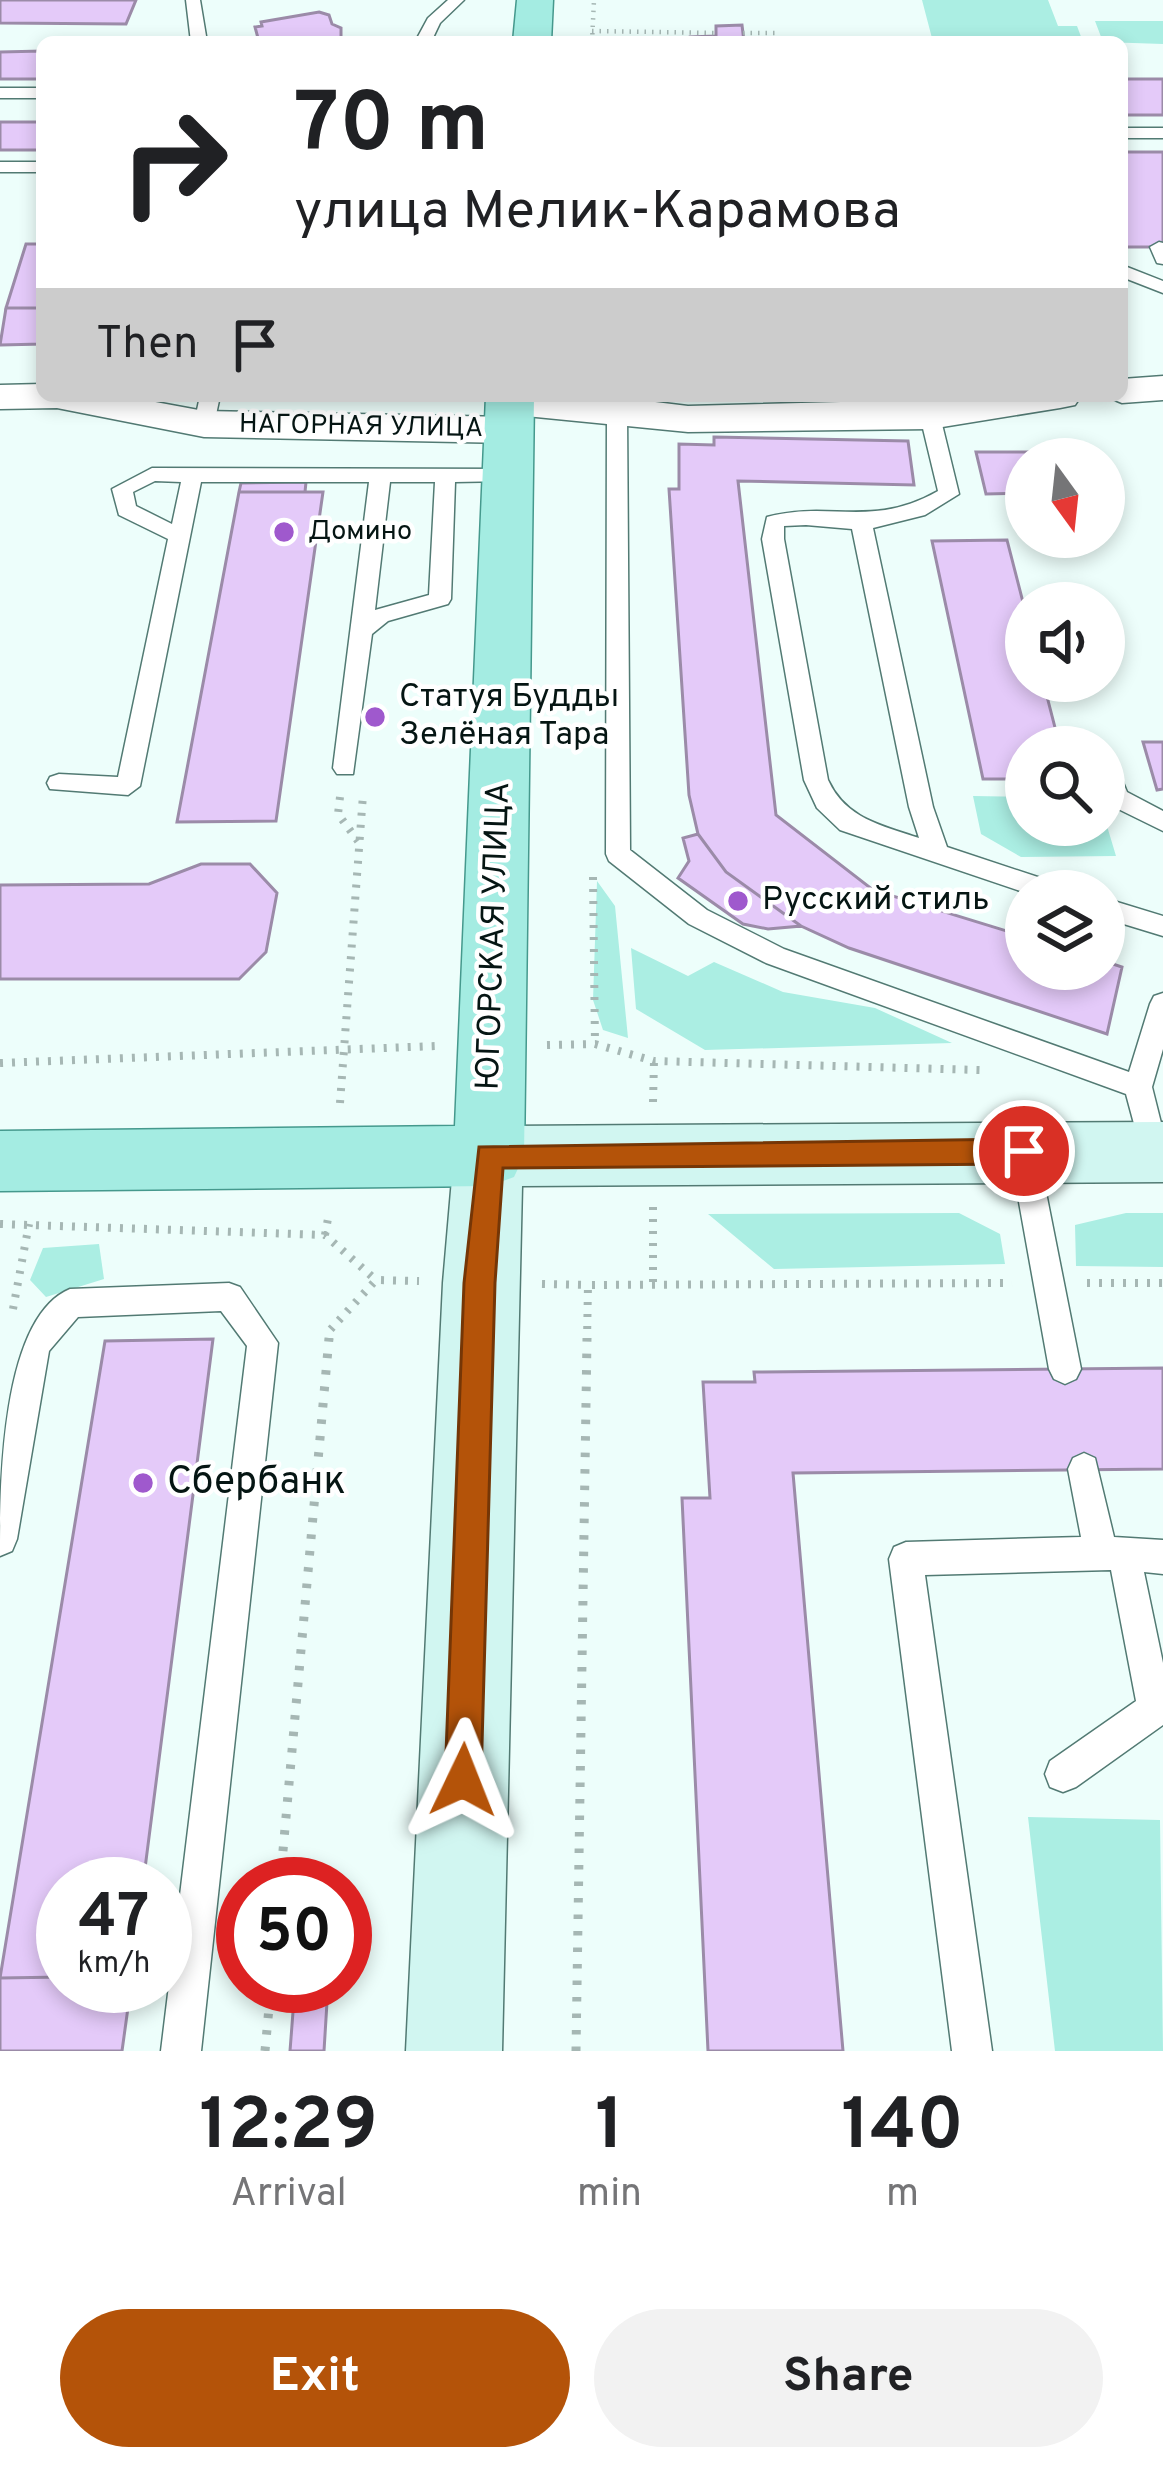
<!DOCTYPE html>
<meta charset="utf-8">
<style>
:root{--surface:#fff;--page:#f2f2f2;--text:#202124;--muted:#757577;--accent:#b45309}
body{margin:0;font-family:Overpass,sans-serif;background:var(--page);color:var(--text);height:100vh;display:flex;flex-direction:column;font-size:45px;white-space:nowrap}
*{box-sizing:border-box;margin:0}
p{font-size:39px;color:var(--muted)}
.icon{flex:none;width:66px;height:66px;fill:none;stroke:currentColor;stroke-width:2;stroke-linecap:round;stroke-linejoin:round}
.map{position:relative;height:2051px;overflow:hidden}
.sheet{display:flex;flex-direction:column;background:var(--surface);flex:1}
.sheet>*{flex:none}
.hud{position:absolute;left:36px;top:36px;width:1092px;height:366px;border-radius:18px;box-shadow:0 6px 18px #0003;background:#fff;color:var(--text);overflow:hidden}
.needle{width:78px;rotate:165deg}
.controls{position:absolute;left:1005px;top:438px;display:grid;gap:24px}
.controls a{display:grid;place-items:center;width:120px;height:120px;border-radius:50%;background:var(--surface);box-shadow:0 6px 18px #0003;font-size:60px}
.speed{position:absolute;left:36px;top:1857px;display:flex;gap:24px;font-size:60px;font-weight:700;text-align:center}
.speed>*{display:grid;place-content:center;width:156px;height:156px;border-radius:50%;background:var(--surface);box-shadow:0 6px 18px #0003;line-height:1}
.speed small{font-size:30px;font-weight:400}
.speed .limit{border:18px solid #d22;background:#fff;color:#111}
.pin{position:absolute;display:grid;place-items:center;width:102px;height:102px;color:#fff;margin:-51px;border:6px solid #fff;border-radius:50%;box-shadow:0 3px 12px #0007}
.me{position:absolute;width:132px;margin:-66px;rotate:2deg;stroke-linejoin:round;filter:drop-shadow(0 0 9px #0008)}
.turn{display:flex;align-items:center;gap:42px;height:252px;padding:0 60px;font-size:54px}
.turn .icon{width:156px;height:156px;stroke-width:2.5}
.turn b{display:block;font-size:84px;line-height:102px}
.then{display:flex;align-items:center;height:114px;padding:0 60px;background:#0003;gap:24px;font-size:45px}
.eta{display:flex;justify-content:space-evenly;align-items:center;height:204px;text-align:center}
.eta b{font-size:72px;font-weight:700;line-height:84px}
.cta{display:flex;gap:24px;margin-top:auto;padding:24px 60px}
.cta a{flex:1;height:138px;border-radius:72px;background:var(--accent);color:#fff;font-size:48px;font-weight:700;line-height:138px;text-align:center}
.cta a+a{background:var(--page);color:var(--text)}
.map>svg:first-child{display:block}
.green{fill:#abeee3}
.building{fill:#e4caf9;stroke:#9b8ba8;stroke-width:3}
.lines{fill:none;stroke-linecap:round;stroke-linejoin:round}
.lane-casing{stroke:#527a73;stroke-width:3}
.street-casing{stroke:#527a73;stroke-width:3}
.secondary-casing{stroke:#527a73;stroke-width:3}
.primary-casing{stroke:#45998d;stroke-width:3}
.path-far2{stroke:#a6b7b4;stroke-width:4.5;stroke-dasharray:1.5 6;stroke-linecap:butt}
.path-far1{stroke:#a6b7b4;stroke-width:8;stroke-dasharray:3 9;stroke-linecap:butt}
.path{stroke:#a6b7b4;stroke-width:9;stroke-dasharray:4.5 12;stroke-linecap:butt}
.lane{fill:#fff;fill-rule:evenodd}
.street{fill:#fff;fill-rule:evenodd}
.secondary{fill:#d1f6f1;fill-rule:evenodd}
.primary{fill:#a4ece2;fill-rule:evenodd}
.route{fill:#b45309;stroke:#753606;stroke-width:3}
.poi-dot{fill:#9f59cd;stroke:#fff;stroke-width:4.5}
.labels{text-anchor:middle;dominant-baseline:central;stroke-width:9;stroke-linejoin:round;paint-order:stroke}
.far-street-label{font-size:27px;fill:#051513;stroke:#fff}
.far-poi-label{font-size:27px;fill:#051513;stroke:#fff;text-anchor:start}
.poi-label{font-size:33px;fill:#051513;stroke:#fff;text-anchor:start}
.street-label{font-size:33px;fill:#051513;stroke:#fff}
.near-poi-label{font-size:39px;fill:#051513;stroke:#fff;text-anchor:start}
</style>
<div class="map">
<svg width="1163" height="2051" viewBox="0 0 1163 2051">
<rect width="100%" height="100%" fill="#edfefb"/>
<path class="green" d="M922 0H1048L1058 26H1077L1083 42H933Z
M1095 21H1163V44L1103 42Z
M973 796 1026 797V825H1104V816L1116 856 1021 857 981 834Z
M597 881 615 906 628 1038 603 1030 593 1000Z
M631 948 688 976 714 962 783 992 875 1008 952 1043 705 1050 636 1009Z
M959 1213 1000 1234 1005 1264 774 1269 708 1214Z
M1126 1213H1163V1267L1076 1266 1075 1225Z
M99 1244 104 1279 46 1297 30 1280 43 1248Z
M1028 1817 1160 1820 1163 2051H1055Z"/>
<path class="building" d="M0 0H136L126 24 0 23Z
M319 12 329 15 332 24 341 28V42H259L255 27 262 26 261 22Z
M742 25 744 42H689L690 37 716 36V26Z
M42 51V79H0V52Z
M1122 79H1163V115H1122Z
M0 122H42V150H0Z
M1122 152H1163V247H1122Z
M26 244H42V308H6Z
M6 308H42V344L0 345Z
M714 437 908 441 914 485 738 481 776 815 873 890 1026 937V969H1104V961L1122 967 1107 1034 849 948 801 926 726 872 698 834 689 795 669 489H679V444L714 445Z
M976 452H1065L1067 459H1026V493L986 494Z
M306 482 305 492H239L241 483Z
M239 492H323L276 821 177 822Z
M1007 540 1026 614V681H1043L1060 747H1026V779H983L932 541Z
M1143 742H1163V789L1157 790Z
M698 834 726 872 801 926 768 929 743 924 678 878 689 861 683 838Z
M201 864H250L277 893 266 952 239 979H0V885L149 884Z
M213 1339 143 1884H63V1977L0 1978 105 1341Z
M1163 1368V1469L793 1473 843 2051H708L682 1498H710L703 1382H755L754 1372Z
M63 1977V1986H131L122 2051H0V1978Z
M295 1986H328L324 2051H290Z"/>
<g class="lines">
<defs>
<path id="lane" d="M186 0H200L207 42H191Z
M448 0H464L440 23 431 42H415L428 18Z
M0 88H42V98H0Z
M1122 128H1163V138H1122Z
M0 162H42V172H0Z
M1159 242 1163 243V264L1157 263 1150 247Z
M1122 265 1163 281V293L1122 277Z
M200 396H220L214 424 204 430 194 424Z
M617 405 627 411 630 850 707 910 784 949 1129 1072 1150 1004 1154 996 1163 993V1049L1152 1087 1163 1131V1161L1154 1164 1144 1161 1126 1094 766 963 689 924 609 861 606 854 607 411Z
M930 410 940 416 959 494 925 515 873 528 933 807 947 847 1059 884 1063 891 1026 893 840 830 817 808 804 780 762 539 767 517C831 500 871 529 938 491L920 416ZM806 525 852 529 909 807 919 838C881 825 846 819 828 780L784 539V526Z
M152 468 508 469 518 475 508 481 455 482 451 599 448 604 388 621 372 634 353 774H337L333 768 369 482H201L140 786 128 795 50 789 47 783 50 777 59 774 118 777 168 539 119 515 112 489ZM155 481 181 482 172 524 136 506 133 492ZM390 482H435L429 595 375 610Z
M1104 753 1112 756 1127 792 1163 811V831L1108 804 1104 796Z
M1104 898 1163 916V936L1104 918Z
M1024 1140 1034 1143 1038 1152 1081 1369 1076 1379 1065 1384 1054 1379 1049 1369 1010 1152 1014 1143Z
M229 1283 240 1287 278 1343 201 2051H161L247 1346 221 1311 78 1317 49 1351 17 1539 12 1551 0 1556C0 1488 0 1318 70 1289Z
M1084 1453 1095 1458 1114 1537 1163 1540V1574L1144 1572 1163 1663V1725L1076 1787 1063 1792 1050 1787 1045 1774 1050 1761 1136 1701 1111 1570 925 1575 992 2051H952L889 1559 894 1547 906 1542 1081 1537 1068 1469 1073 1458Z"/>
<path id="street" d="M1163 376V400L1122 403 1105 396H1122V379Z
M42 384V396H123L204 411 509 417 524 421 530 430 524 439 509 443 204 437 57 408 0 409V385Z
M495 396H606L688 406 1081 396 1075 405 1060 408 930 429 688 432 495 413 489 404Z"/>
<path id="secondary" d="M1163 1122V1182L522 1186 502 2051H406L443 1283 454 1156 464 1135 489 1126Z"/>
<path id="primary" d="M517 0H553L551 42H513Z
M486 396H534L524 1156 514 1177 489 1186 0 1191V1131L455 1126Z"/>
</defs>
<use href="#lane" class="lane-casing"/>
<use href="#street" class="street-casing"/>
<use href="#secondary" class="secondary-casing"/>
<use href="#primary" class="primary-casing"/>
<path class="path-far2" d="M592 31 716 33
M743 33H776L777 42
M592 42 594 0"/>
<path class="path-far1" d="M340 797 338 814 358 841
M593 877 595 1044
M547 1045 595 1044 654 1061 980 1070
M0 1063 436 1046
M653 1102 654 1061
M340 1103 363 795
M653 1207V1282
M0 1224 325 1235 376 1280
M325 1235 329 1213
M1087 1283H1163
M542 1284 588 1285
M13 1309 29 1224
M329 1341 330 1330 376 1280 419 1281
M587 1341 588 1285 1012 1283"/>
<path class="path" d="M280 1884 329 1338
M265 2051 271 1986
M576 2051 587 1338"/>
<use href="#lane" class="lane"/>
<use href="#street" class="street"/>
<use href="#secondary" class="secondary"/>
<use href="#primary" class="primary"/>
</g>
<path class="route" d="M1024 1139 1035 1143 1039 1151 1035 1160 1024 1164 503 1168 495 1283 481 1780 476 1793 463 1798 450 1793 445 1780 464 1283 479 1147Z"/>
<g class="poi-dot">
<circle cx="284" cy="532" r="12"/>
<circle cx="375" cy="717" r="12"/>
<circle cx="738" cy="901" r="12"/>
<circle cx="143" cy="1483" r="12"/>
</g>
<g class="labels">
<g class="far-street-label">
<text transform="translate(361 427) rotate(1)">НАГОРНАЯ УЛИЦА</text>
</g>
<g class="far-poi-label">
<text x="308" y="532">Домино</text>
</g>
<g class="poi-label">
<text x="399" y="698">Статуя Будды<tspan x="399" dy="38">Зелёная Тара</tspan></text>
<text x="762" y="901">Русский стиль</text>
</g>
<g class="street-label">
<text transform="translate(495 936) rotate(-88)">ЮГОРСКАЯ УЛИЦА</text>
</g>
<g class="near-poi-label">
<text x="167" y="1483">Сбербанк</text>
</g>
</g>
</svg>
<div class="controls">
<a><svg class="needle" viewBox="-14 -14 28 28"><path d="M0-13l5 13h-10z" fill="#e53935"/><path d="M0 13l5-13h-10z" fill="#757577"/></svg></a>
<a><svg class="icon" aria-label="sound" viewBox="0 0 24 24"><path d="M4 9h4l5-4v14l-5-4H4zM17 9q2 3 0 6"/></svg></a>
<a><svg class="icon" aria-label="search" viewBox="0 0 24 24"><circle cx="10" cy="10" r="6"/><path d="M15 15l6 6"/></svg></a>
<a><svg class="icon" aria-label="layers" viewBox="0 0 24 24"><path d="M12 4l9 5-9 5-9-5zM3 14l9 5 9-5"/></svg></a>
</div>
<div class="speed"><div>47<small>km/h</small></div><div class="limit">50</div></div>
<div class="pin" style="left:1024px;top:1151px;background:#d93025"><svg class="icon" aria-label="arrive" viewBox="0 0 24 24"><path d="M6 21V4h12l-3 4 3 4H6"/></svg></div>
<svg class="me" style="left:463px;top:1780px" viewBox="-20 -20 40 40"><path d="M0-17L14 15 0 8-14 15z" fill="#b45309" stroke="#fff" stroke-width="4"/></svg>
<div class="hud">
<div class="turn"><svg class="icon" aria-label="right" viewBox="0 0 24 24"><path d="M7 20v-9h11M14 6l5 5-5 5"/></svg><div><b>70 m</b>улица Мелик-Карамова</div></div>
<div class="then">Then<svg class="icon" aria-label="arrive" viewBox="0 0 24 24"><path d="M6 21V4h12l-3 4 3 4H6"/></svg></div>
</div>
</div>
<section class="sheet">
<div class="eta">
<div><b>12:29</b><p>Arrival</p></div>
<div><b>1</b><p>min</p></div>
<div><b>140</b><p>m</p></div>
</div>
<div class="cta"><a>Exit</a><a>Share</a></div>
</section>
